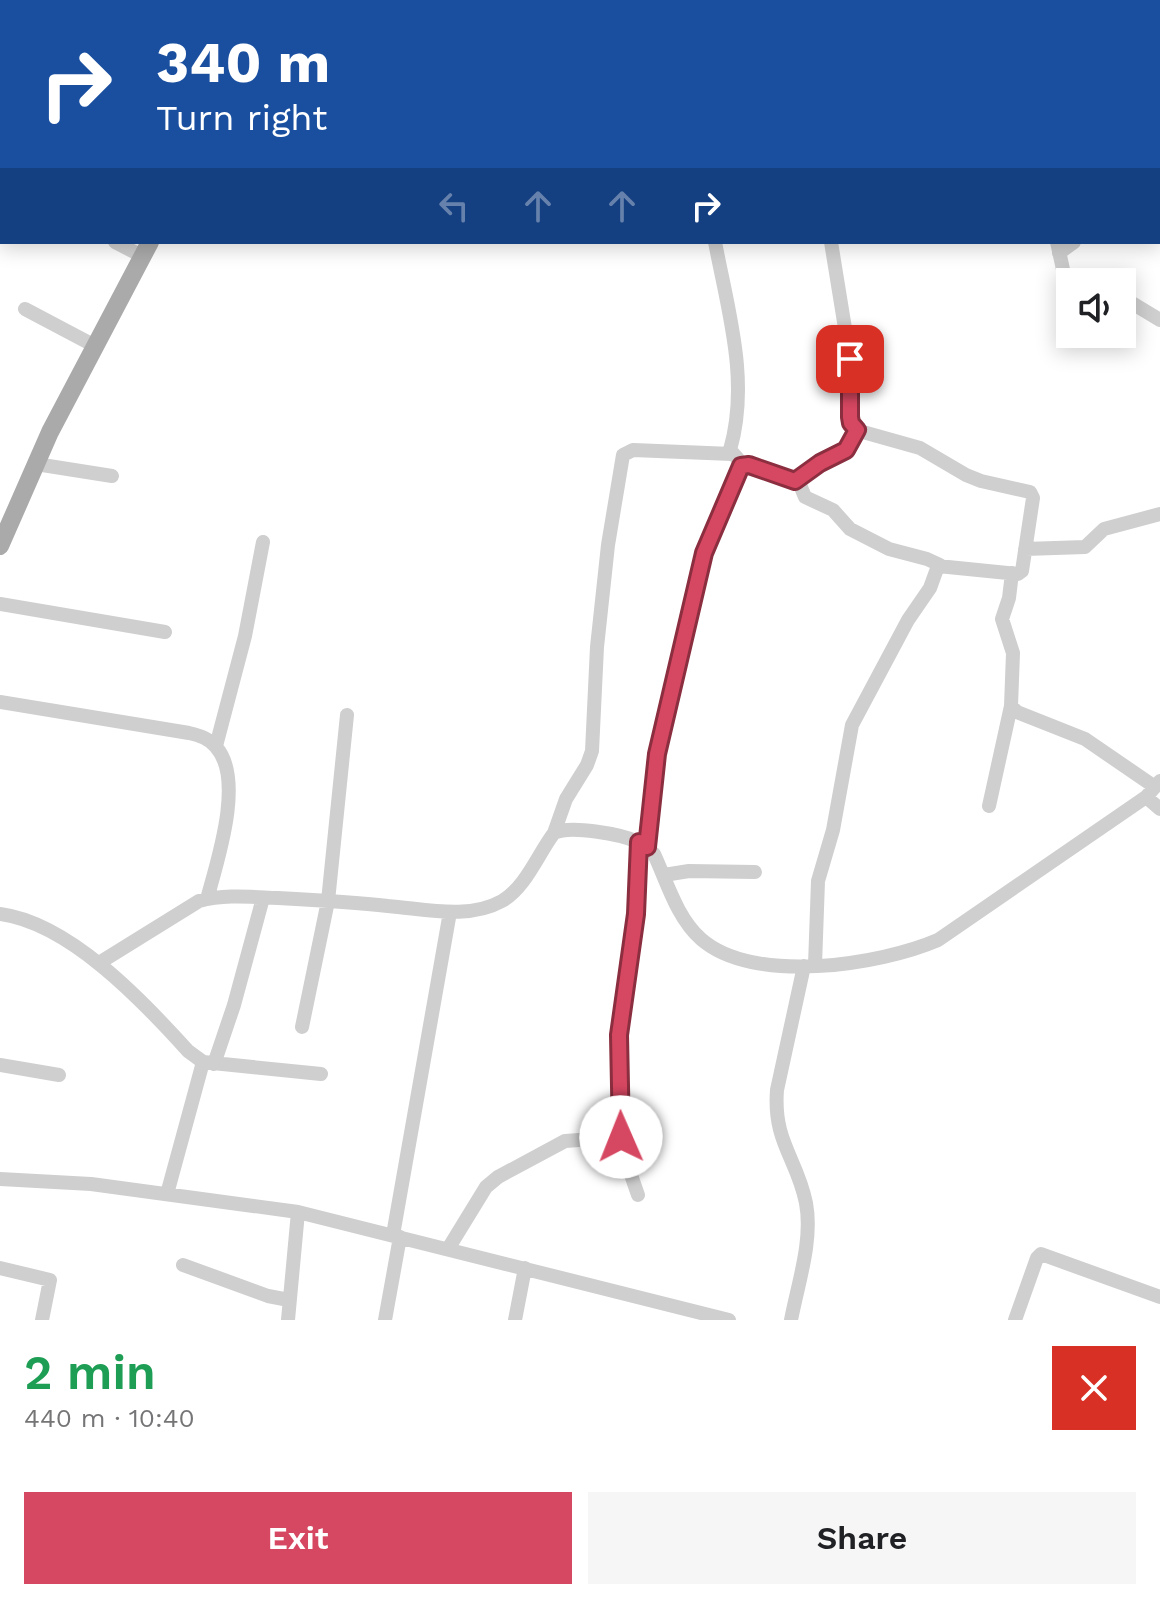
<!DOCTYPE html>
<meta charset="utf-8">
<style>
:root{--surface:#fff;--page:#f6f6f6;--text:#202124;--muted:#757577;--accent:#d64761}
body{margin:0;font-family:"Work Sans",sans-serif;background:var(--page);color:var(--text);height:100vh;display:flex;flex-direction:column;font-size:30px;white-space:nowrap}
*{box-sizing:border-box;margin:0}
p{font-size:26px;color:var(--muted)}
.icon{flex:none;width:44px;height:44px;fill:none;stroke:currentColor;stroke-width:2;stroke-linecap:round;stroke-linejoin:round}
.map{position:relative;height:1320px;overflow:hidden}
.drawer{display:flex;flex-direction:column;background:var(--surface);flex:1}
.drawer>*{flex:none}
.banner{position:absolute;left:0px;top:0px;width:1160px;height:244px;box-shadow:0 4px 20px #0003;background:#1a4fa0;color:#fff;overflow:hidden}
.controls{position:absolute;left:1056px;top:268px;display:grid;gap:16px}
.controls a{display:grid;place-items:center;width:80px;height:80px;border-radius:0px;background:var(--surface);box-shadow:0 4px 20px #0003;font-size:40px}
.pin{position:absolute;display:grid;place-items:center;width:68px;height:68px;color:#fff;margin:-34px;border-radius:16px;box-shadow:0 4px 12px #0006}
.me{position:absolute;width:88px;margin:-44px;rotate:359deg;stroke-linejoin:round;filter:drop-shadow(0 0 6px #0008)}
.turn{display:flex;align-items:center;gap:28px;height:168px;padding:0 24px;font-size:36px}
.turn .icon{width:104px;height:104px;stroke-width:2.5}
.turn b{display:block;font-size:56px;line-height:68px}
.lanes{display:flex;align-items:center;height:76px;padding:0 24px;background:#0003;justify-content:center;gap:40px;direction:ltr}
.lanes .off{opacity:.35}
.round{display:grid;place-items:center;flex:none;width:84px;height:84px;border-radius:0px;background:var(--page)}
.overview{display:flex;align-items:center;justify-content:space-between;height:136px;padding:0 24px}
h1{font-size:48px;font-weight:600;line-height:60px;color:#1e9e55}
.button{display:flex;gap:16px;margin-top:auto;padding:16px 24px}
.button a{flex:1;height:92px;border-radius:0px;background:var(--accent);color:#fff;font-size:32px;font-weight:600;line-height:92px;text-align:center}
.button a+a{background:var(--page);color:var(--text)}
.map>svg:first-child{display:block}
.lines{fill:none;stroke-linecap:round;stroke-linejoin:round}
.minor{stroke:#cfcfcf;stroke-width:14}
.major{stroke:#aaa;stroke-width:18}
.route-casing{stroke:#8b2e3f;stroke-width:20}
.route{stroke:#d64761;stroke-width:14}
</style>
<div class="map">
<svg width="1160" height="1320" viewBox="0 0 1160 1320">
<rect width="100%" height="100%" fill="#fff"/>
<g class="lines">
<path class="minor" d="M50 2V0
M118 2V0
M0 56H2
M1158 169H1160
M115 242 142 256
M715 242C728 311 750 381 730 450L738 459
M1057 242 1064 274 1074 282
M1059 253 1074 242
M1122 297 1160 320
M25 309 95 346
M36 464 112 476
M798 480 805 497 833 510 850 529 889 549 927 559 940 565
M1025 549 1085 547 1104 529 1160 514
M1012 573 1009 598 1002 619 1013 653 1011 706 1017 712 1085 739 1155 787
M0 604 165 632
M0 702 189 733C199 735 209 738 216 747 245 779 217 862 207 899
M216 746 245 636 263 542
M1146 797 1160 809
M989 806 1011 706
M554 833 566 799 587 765 592 751 597 647 608 545 623 455 633 450 732 454
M647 847 657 754 704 553 738 471 741 466C760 464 779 480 798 480L820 463 846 450 857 430
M664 875 689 871 755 872
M0 914C69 923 142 1000 188 1051L203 1062 321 1074
M99 963 199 901C225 894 251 897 278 898 315 900 352 902 388 906 426 909 468 920 502 901 526 887 538 854 554 833 570 825 621 834 638 842 644 845 649 850 654 854 667 882 677 918 701 939 753 985 880 965 938 940L1146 797 1160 781
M815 965 818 881 833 830 852 725 908 620 930 588 938 566 1018 574 1022 571 1033 498 1030 492 981 481 966 475 920 448 863 432 853 427 850 417V359L831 242
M302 1027 328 901 347 715
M214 1064 234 1005 263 898
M0 1065 59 1075
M0 1179 91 1184 298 1212 729 1320
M167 1194 203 1062
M638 1195 622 1149 619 1035 636 914 639 842
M393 1235 450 912
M448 1249 486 1187 498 1177 565 1141 621 1137
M183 1265 268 1296 289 1300
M0 1268 50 1280 42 1320
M288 1320 298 1212
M385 1320 400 1237
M515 1320 525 1268
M791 1320C798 1283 813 1241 806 1203 797 1158 773 1142 777 1090L804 966
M1015 1320 1037 1258 1041 1254 1160 1297"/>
<path class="major" d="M266 2 267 0
M0 546 50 432 150 242"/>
</g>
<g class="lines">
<defs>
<path id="route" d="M621 1137 619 1035 636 914 639 842 647 847 657 754 704 553 741 466 749 465 795 481 820 463 846 450 857 430 851 423 850 417V359"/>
</defs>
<use href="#route" class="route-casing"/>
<use href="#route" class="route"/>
</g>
</svg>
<div class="controls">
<a><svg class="icon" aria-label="sound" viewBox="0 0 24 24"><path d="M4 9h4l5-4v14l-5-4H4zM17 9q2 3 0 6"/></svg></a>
</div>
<div class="pin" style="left:850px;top:359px;background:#d93025"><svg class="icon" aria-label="arrive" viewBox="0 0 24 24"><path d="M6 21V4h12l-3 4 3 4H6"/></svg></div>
<svg class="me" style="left:621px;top:1137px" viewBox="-20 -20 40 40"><circle r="19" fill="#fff"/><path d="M0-13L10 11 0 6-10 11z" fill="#d64761"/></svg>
<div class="banner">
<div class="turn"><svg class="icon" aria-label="right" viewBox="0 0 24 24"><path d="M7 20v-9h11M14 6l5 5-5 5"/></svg><div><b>340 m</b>Turn right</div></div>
<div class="lanes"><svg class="icon off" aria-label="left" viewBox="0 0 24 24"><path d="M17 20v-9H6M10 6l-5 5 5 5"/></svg><svg class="icon off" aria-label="ahead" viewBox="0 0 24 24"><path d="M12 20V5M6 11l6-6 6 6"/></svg><svg class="icon off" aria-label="ahead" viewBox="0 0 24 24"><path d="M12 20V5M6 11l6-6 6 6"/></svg><svg class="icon" aria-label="right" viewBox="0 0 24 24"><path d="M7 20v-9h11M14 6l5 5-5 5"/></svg></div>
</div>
</div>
<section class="drawer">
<div class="overview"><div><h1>2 min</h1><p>440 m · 10:40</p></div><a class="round" style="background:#d93025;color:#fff"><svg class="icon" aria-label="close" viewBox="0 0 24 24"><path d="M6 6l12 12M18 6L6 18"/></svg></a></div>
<div class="button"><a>Exit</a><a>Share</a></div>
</section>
